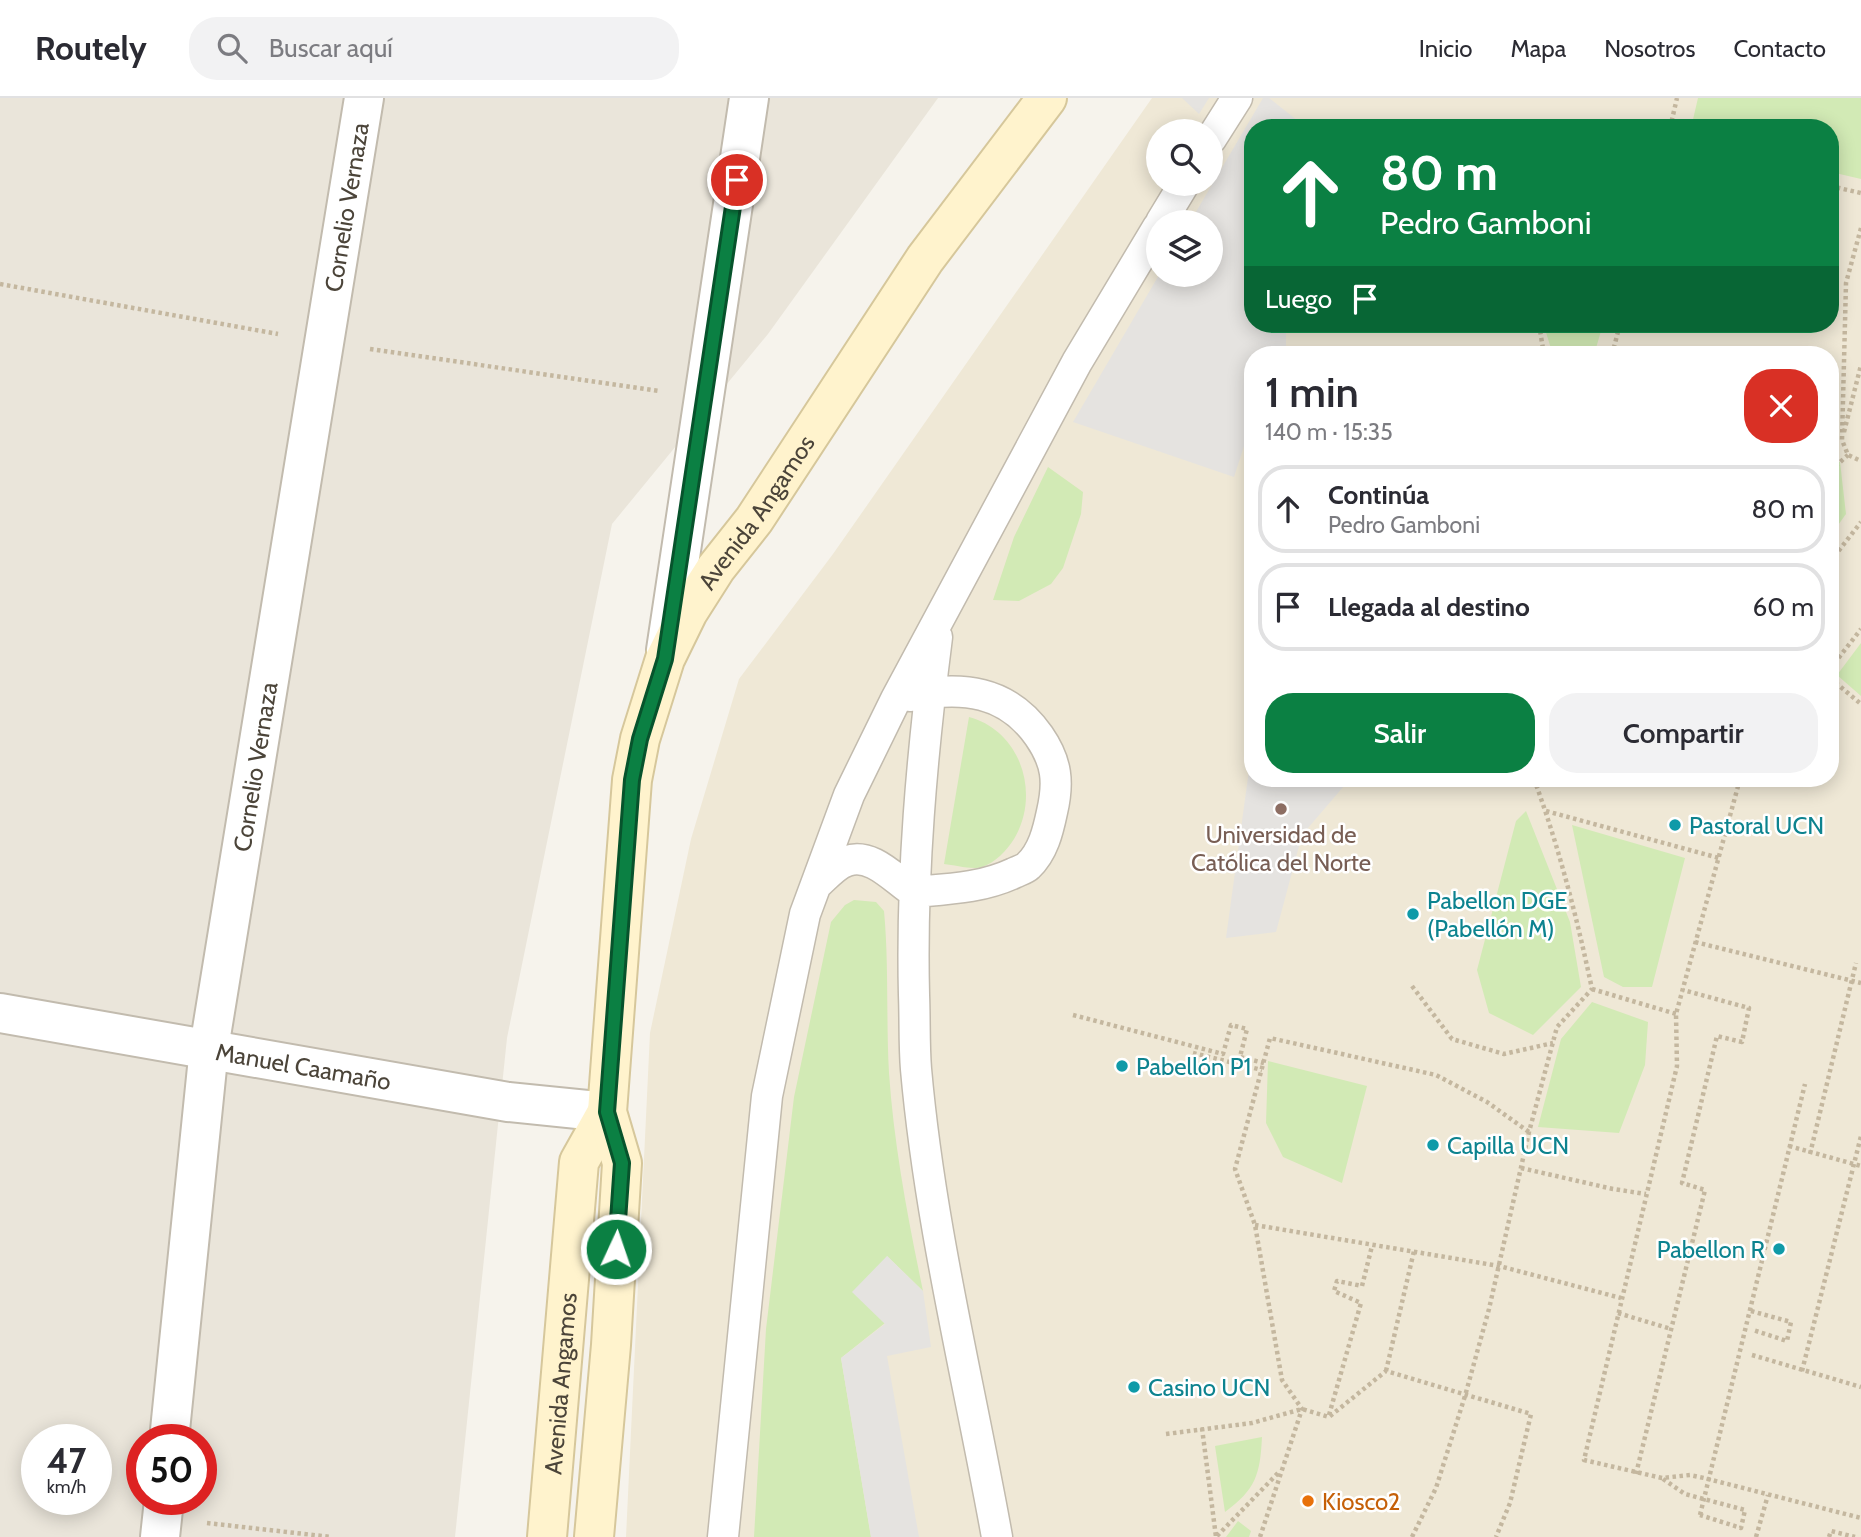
<!DOCTYPE html>
<html lang="es">
<meta charset="utf-8">
<style>
:root{--surface:#fff;--page:#f2f2f3;--text:#2b2b33;--muted:#7c7c81;--line:#e1e1e2;--accent:#0b8043}
body{margin:0;font-family:Cabin,sans-serif;background:var(--page);color:var(--text);height:100vh;display:flex;flex-direction:column;font-size:26px;white-space:nowrap}
*{box-sizing:border-box;margin:0}
p{font-size:23px;color:var(--muted)}
.icon{flex:none;width:38px;height:38px;fill:none;stroke:currentColor;stroke-width:2;stroke-linecap:round;stroke-linejoin:round}
.map{position:relative;flex:1;overflow:hidden}
.panel{position:absolute;left:1244px;top:248px;width:595px;height:441px;display:flex;flex-direction:column;background:var(--surface);border-radius:28px;box-shadow:0 4px 18px #0003}
.panel>*{flex:none}
.guide{position:absolute;left:1244px;top:21px;width:595px;height:214px;border-radius:28px;box-shadow:0 4px 18px #0003;background:#0b8043;color:#fff;overflow:hidden}
.fabs{position:absolute;left:1146px;top:21px;display:grid;gap:14px}
.fabs a{display:grid;place-items:center;width:77px;height:77px;border-radius:50%;background:var(--surface);box-shadow:0 4px 18px #0003;font-size:35px}
.speed{position:absolute;left:21px;top:1326px;display:flex;gap:14px;font-size:35px;font-weight:700;text-align:center}
.speed>*{display:grid;place-content:center;width:91px;height:91px;border-radius:50%;background:var(--surface);box-shadow:0 4px 18px #0003;line-height:1}
.speed small{font-size:18px;font-weight:400}
.speed .limit{border:10px solid #d22;background:#fff;color:#111}
.pin{position:absolute;display:grid;place-items:center;width:60px;height:60px;color:#fff;margin:-30px;border:4px solid #fff;border-radius:50%;box-shadow:0 2px 7px #0007}
.me{position:absolute;width:77px;margin:-38px;rotate:3deg;stroke-linejoin:round;filter:drop-shadow(0 0 5px #0008)}
.turn{display:flex;align-items:center;gap:24px;height:147px;padding:0 21px;font-size:32px}
.turn .icon{width:91px;height:91px;stroke-width:2.5}
.turn b{display:block;font-size:49px;line-height:60px}
.then{display:flex;align-items:center;height:66px;padding:0 21px;background:#0003;gap:14px;font-size:26px}
.round{display:grid;place-items:center;flex:none;width:74px;height:74px;border-radius:28px;background:var(--page)}
.headline{display:flex;align-items:center;justify-content:space-between;height:119px;padding:0 21px}
h1{font-size:42px;font-weight:600;line-height:52px}
.button{display:flex;gap:14px;margin-top:auto;padding:14px 21px}
.button a{flex:1;height:80px;border-radius:28px;background:var(--accent);color:#fff;font-size:28px;font-weight:600;line-height:80px;text-align:center}
.button a+a{background:var(--page);color:var(--text)}
ul{padding:0;list-style:none}
li{display:flex;align-items:center;gap:21px;height:88px;margin:0 14px 10px;padding:0 7px;border:4px solid var(--line);border-radius:28px}
li div{flex:1}
li b{display:block;font-size:26px}
li em{font-style:normal}
header{display:flex;align-items:center;gap:42px;box-sizing:border-box;height:98px;padding:0 35px;background:var(--surface);border-bottom:2px solid var(--line)}
header strong{font-size:33px}
nav{display:flex;gap:38px;margin-inline-start:auto;font-size:24px}
.search{width:490px;height:63px;background:var(--page);display:flex;align-items:center;gap:18px;box-sizing:border-box;padding:0 24px;border-radius:28px;color:var(--muted);font-size:26px}
.map>svg:first-child{display:block}
.residential{fill:#eae5da;fill-rule:evenodd}
.education{fill:#efe8d6;fill-rule:evenodd}
.green{fill:#d2eab5}
.parking{fill:#e5e3e0}
.lines{fill:none;stroke-linecap:round;stroke-linejoin:round}
.lane-casing{stroke:#c2bbae;stroke-width:33}
.street-casing{stroke:#c2bbae;stroke-width:42}
.secondary-casing{stroke:#d6c79b;stroke-width:42}
.path{stroke:#c4b79f;stroke-width:4.5;stroke-dasharray:3.5 3.5;stroke-linecap:butt}
.lane{stroke:#fff;stroke-width:30}
.street{stroke:#fff;stroke-width:38}
.secondary{stroke:#fff3cd;stroke-width:38}
.path-bridge{stroke:#c4b79f;stroke-width:4.5;stroke-dasharray:3.5 3.5;stroke-linecap:butt}
.route-casing{stroke:#07532c;stroke-width:18}
.route{stroke:#0b8043;stroke-width:12}
.education-dot{fill:#8d6e63;stroke:#fff;stroke-width:2.5}
.culture-dot{fill:#0f9aa8;stroke:#fff;stroke-width:2.5}
.food-dot{fill:#e8710a;stroke:#fff;stroke-width:2.5}
.labels{text-anchor:middle;dominant-baseline:central;stroke-width:5;stroke-linejoin:round;paint-order:stroke}
.street-label{font-size:24px;fill:#4b4439;stroke:#fff}
.culture-label{font-size:24px;fill:#0d838f;stroke:#fff;text-anchor:start}
.education-label{font-size:24px;fill:#785e54;stroke:#fff}
.food-label{font-size:24px;fill:#c56008;stroke:#fff;text-anchor:start}
</style>
<header>
<strong>Routely</strong>
<div class="search"><svg class="icon" aria-label="search" viewBox="0 0 24 24"><circle cx="10" cy="10" r="6"/><path d="M15 15l6 6"/></svg>Buscar aquí</div>
<nav><a>Inicio</a><a>Mapa</a><a>Nosotros</a><a>Contacto</a></nav>
</header>
<div class="map">
<svg width="1861" height="1439" viewBox="0 0 1861 1439">
<rect width="100%" height="100%" fill="#f6f3ec"/>
<path class="residential" d="M0 0H938L768 236 612 426 507 940 455 1439H0ZM37 1342H96V1402H37ZM142 1342H201V1402H142Z"/>
<path class="education" d="M1152 0H1861V1439H626L650 935 691 741 739 581 833 456ZM1253 30H1830V226H1253ZM1158 33H1211V86H1158ZM1158 124H1211V177H1158ZM1253 257H1830V681H1253Z"/>
<path class="green" d="M1698 0H1861V81L1831 74 1830 30H1691Z
M1547 226H1603L1594 257H1553L1544 228Z
M1831 361 1840 364 1846 416 1831 437Z
M1048 369 1083 394 1081 416 1063 470 1051 486 1019 503 993 502 1014 439Z
M1861 545V598L1837 577Z
M969 619C1021 633 1041 696 1014 741 1007 752 995 765 982 769 972 772 955 767 944 766Z
M1526 713 1570 824 1581 889 1533 937 1489 915 1477 872 1516 723Z
M1572 727 1685 760 1652 889H1623L1604 879Z
M854 802 876 804 884 813C889 867 886 921 889 975 894 1048 908 1121 923 1193L887 1158 885 1225 841 1260 871 1439H754L766 1231 794 999 831 824 845 807Z
M1592 904 1648 924 1645 967 1619 1035 1538 1029 1561 941Z
M1268 963 1367 988 1342 1085 1283 1059 1266 1025Z
M1262 1339C1260 1377 1256 1391 1225 1414L1215 1348Z
M1238 1423 1251 1433 1249 1439H1226Z"/>
<path class="parking" d="M1182 0H1209L1199 16Z
M1263 0H1269L1307 30H1253V226H1286V257H1253V337L1248 336 1234 379 1073 324 1159 177H1211V124H1190Z
M1253 643V681H1350L1302 737 1276 834 1226 840Z
M887 1158 923 1193 931 1249 887 1258 919 1439H871L841 1260 885 1226 852 1194Z"/>
<g class="lines">
<defs>
<path id="lane" d="M1211 41 1237 0
M1161 124 1184 86
M937 539C922 657 911 777 914 897 915 921 914 946 916 971 930 1129 969 1283 997 1439
M816 787C825 779 836 766 847 763 872 754 895 782 914 794 949 791 982 790 1014 775 1018 773 1025 771 1028 768 1043 754 1048 733 1052 714 1059 684 1057 664 1039 638 1007 592 962 588 910 598
M723 1439 767 998 805 816 849 697 896 601 1077 264 1158 129"/>
<g id="street">
<path d="M666 552 749 0"/>
<path id="s1" d="M0 915 508 1004 607 1014"/>
<path id="s2" d="M169 1342 209 950 364 0"/>
<path d="M160 1439 164 1402"/>
</g>
<g id="secondary">
<path id="s3" d="M547 1439 579 1064 607 1014"/>
<path id="s4" d="M594 1439 611 1247 622 1065 607 1014 632 682 640 641 665 561 688 514 716 470 754 422 925 161 1047 0"/>
</g>
</defs>
<use href="#lane" class="lane-casing"/>
<use href="#street" class="street-casing"/>
<use href="#secondary" class="secondary-casing"/>
<path class="path" d="M1670 30 1677 0
M1830 88 1861 95
M1861 130 1846 185 1842 342 1848 357 1861 363
M0 186 278 236
M1539 226 1544 257
M370 251 659 293
M1612 257 1620 226
M1844 334 1861 267
M1830 373 1848 357
M1830 464 1861 424
M1830 571 1861 531
M1830 580 1861 606
M1740 681 1676 916 1677 968 1584 1362 1662 1380 1690 1377 1704 1380 1861 1420
M1546 713 1719 760
M1695 844 1861 885
M1412 888 1452 941 1504 956 1553 945
M1592 891 1676 916
M1073 917 1223 956 1231 927 1247 931 1240 959 1264 965
M1193 955 1262 972
M1521 1070 1613 1091 1646 1096
M1255 1127 1499 1168 1621 1200
M1751 1213 1791 1224 1787 1243 1753 1232
M1618 1215 1671 1231
M1752 1257 1861 1289
M1386 1273 1414 1153
M1802 1273 1861 1038
M1329 1317 1361 1205 1334 1193 1337 1183 1362 1188 1372 1148
M1202 1330 1216 1439
M1166 1336 1252 1325 1302 1311 1329 1319 1386 1273 1531 1316 1510 1405 1496 1439
M1636 1376 1705 1092 1682 1085 1717 938 1742 944 1749 910 1683 892
M1663 1381 1685 1396 1745 1412 1741 1430 1700 1417
M207 1425 331 1439
M1217 1438 1279 1374
M1260 1439 1302 1311 1282 1282 1255 1127 1235 1071 1270 940 1436 977 1487 1004 1529 1034
M1412 1439 1436 1390 1465 1298 1489 1211 1529 1034 1557 929 1592 891C1577 820 1559 749 1534 681
M1756 1439 1768 1397
M1829 1439 1831 1433 1855 1439"/>
<use href="#lane" class="lane"/>
<use href="#street" class="street"/>
<use href="#secondary" class="secondary"/>
<path class="path-bridge" d="M1789 1048 1861 1068
M1810 1056 1856 865
M1700 1417 1805 986"/>
</g>
<g class="lines">
<defs>
<path id="route" d="M616 1151 622 1065 607 1014 632 682 640 641 665 561 737 82"/>
</defs>
<use href="#route" class="route-casing"/>
<use href="#route" class="route"/>
</g>
<circle class="education-dot" cx="1281" cy="711" r="7"/>
<g class="culture-dot">
<circle cx="1675" cy="727" r="7"/>
<circle cx="1413" cy="816" r="7"/>
<circle cx="1122" cy="968" r="7"/>
<circle cx="1433" cy="1047" r="7"/>
<circle cx="1779" cy="1151" r="7"/>
<circle cx="1134" cy="1289" r="7"/>
</g>
<circle class="food-dot" cx="1308" cy="1403" r="7"/>
<g class="labels">
<g class="street-label">
<text stroke="none"><textPath href="#s2" startOffset="1246">Cornelio Vernaza</textPath></text>
<text stroke="none"><textPath href="#s4" startOffset="1060">Avenida Angamos</textPath></text>
<text stroke="none"><textPath href="#s2" startOffset="679">Cornelio Vernaza</textPath></text>
<text stroke="none"><textPath href="#s1" startOffset="308">Manuel Caamaño</textPath></text>
<text stroke="none"><textPath href="#s3" startOffset="154">Avenida Angamos</textPath></text>
</g>
<g class="culture-label">
<text x="1689" y="727">Pastoral UCN</text>
<text x="1427" y="802">Pabellon DGE<tspan x="1427" dy="28">(Pabellón M)</tspan></text>
<text x="1136" y="968">Pabellón P1</text>
<text x="1447" y="1047">Capilla UCN</text>
<text x="1765" y="1151" text-anchor="end">Pabellon R</text>
<text x="1148" y="1289">Casino UCN</text>
</g>
<g class="education-label">
<text x="1281" y="736">Universidad de<tspan x="1281" dy="28">Católica del Norte</tspan></text>
</g>
<g class="food-label">
<text x="1322" y="1403">Kiosco2</text>
</g>
</g>
</svg>
<div class="fabs">
<a><svg class="icon" aria-label="search" viewBox="0 0 24 24"><circle cx="10" cy="10" r="6"/><path d="M15 15l6 6"/></svg></a>
<a><svg class="icon" aria-label="layers" viewBox="0 0 24 24"><path d="M12 4l9 5-9 5-9-5zM3 14l9 5 9-5"/></svg></a>
</div>
<div class="speed"><div>47<small>km/h</small></div><div class="limit">50</div></div>
<div class="pin" style="left:737px;top:82px;background:#d93025"><svg class="icon" aria-label="arrive" viewBox="0 0 24 24"><path d="M6 21V4h12l-3 4 3 4H6"/></svg></div>
<svg class="me" style="left:616px;top:1151px" viewBox="-20 -20 40 40"><circle r="17" fill="#0b8043" stroke="#fff" stroke-width="3"/><path d="M0-11L8 9 0 5-8 9z" fill="#fff"/></svg>
<div class="guide">
<div class="turn"><svg class="icon" aria-label="ahead" viewBox="0 0 24 24"><path d="M12 20V5M6 11l6-6 6 6"/></svg><div><b>80 m</b>Pedro Gamboni</div></div>
<div class="then">Luego<svg class="icon" aria-label="arrive" viewBox="0 0 24 24"><path d="M6 21V4h12l-3 4 3 4H6"/></svg></div>
</div>
<section class="panel">
<div class="headline"><div><h1>1 min</h1><p>140 m · 15:35</p></div><a class="round" style="background:#d93025;color:#fff"><svg class="icon" aria-label="close" viewBox="0 0 24 24"><path d="M6 6l12 12M18 6L6 18"/></svg></a></div>
<ul>
<li><svg class="icon" aria-label="ahead" viewBox="0 0 24 24"><path d="M12 20V5M6 11l6-6 6 6"/></svg><div><b>Continúa</b><p>Pedro Gamboni</p></div><em>80 m</em></li>
<li><svg class="icon" aria-label="arrive" viewBox="0 0 24 24"><path d="M6 21V4h12l-3 4 3 4H6"/></svg><div><b>Llegada al destino</b></div><em>60 m</em></li>
</ul>
<div class="button"><a>Salir</a><a>Compartir</a></div>
</section>
</div>
